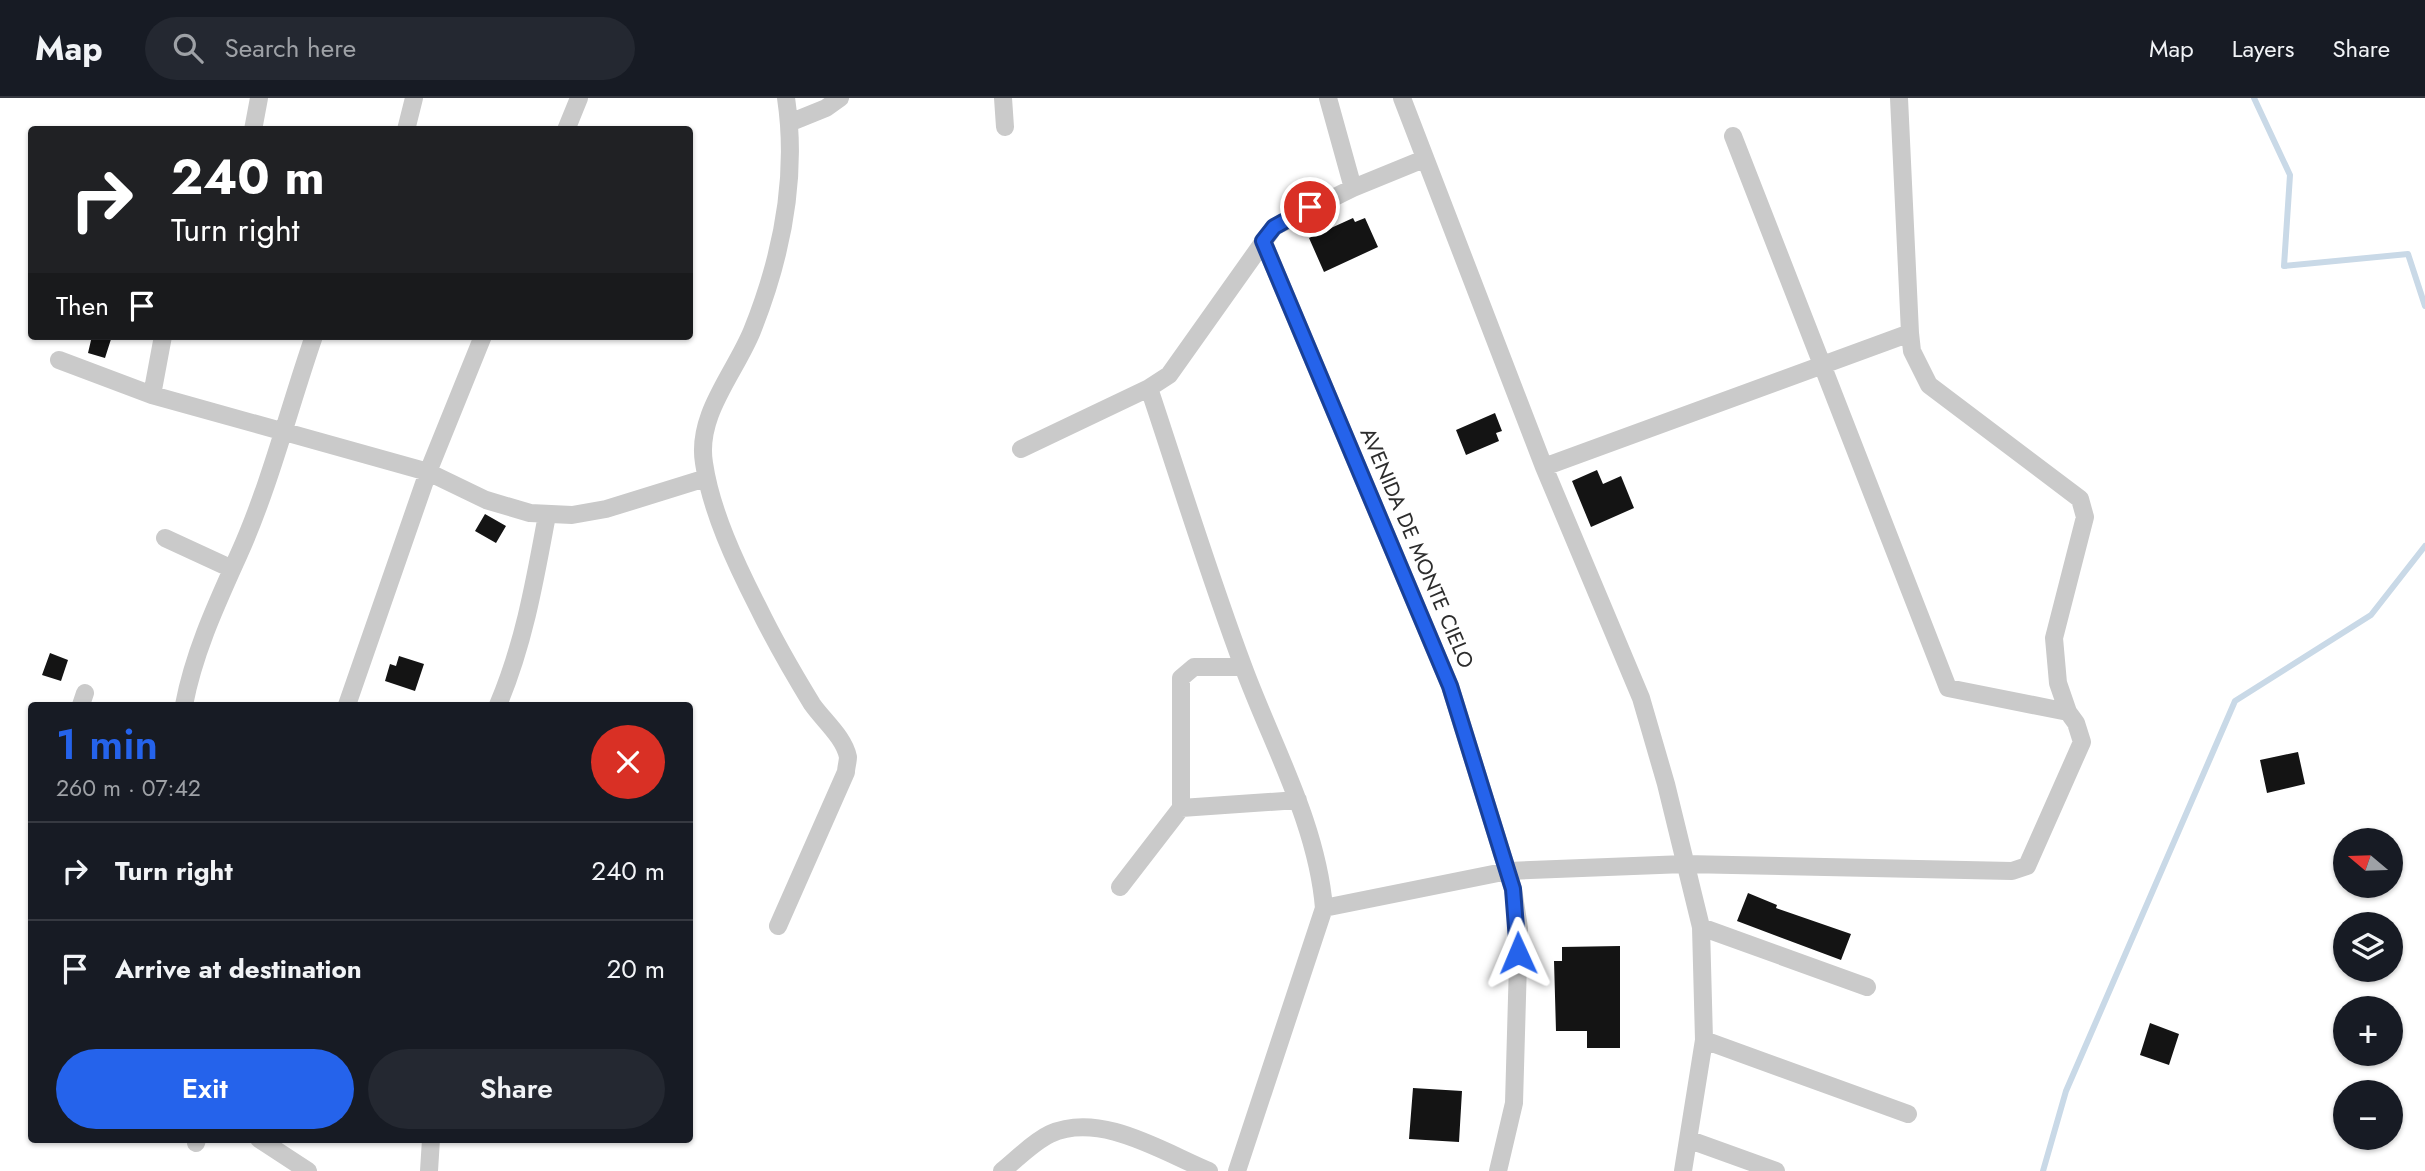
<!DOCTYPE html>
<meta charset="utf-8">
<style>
:root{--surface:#171b24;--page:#242831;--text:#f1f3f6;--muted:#9ea1a6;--line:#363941;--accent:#2563eb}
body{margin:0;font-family:Jost,sans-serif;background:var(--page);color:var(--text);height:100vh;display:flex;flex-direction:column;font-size:26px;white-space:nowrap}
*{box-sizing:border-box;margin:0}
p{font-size:23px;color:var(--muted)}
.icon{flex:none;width:38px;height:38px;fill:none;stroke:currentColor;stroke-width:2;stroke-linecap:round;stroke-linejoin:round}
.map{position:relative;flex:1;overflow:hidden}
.panel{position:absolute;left:28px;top:604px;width:665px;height:441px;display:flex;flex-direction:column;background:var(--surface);border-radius:7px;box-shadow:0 2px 5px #0004}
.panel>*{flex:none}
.banner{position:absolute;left:28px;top:28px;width:665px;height:214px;border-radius:7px;box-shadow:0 2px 5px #0004;background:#202124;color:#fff;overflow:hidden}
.needle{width:46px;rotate:289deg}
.tools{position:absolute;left:2333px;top:730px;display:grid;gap:14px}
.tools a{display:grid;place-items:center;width:70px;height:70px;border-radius:50%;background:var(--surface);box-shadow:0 2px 5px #0004;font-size:35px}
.pin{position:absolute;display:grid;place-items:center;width:60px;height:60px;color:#fff;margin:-30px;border:4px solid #fff;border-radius:50%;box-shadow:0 2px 7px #0007}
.me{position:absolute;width:77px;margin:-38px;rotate:359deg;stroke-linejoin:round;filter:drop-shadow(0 0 5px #0008)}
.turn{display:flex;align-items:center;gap:24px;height:147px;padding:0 28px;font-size:32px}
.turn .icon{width:91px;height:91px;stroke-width:2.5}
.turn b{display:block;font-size:49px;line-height:60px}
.then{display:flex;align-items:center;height:66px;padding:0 28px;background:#0003;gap:14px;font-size:26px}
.round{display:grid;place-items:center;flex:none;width:74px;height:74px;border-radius:37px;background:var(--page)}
.head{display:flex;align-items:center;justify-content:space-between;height:119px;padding:0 28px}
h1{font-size:42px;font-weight:600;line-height:52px;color:var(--accent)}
.button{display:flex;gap:14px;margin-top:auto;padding:14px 28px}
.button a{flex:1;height:80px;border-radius:42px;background:var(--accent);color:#fff;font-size:28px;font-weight:600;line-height:80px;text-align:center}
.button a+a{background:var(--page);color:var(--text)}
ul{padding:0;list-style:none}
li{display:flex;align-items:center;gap:21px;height:98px;padding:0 28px;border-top:2px solid var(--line)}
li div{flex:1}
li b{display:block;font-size:26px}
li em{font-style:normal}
header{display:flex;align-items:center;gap:42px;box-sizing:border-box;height:98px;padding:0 35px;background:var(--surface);border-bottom:2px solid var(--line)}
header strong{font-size:33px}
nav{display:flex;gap:38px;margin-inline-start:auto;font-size:24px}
.search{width:490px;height:63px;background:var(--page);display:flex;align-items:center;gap:18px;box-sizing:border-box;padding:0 24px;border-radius:38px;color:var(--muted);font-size:26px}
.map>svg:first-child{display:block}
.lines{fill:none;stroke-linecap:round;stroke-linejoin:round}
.stream{stroke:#c9d9e7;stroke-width:6}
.building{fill:#141414}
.street{stroke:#cacaca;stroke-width:18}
.route-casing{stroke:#184099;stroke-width:18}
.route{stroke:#2563eb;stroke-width:12}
.labels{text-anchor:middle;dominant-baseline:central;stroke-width:7;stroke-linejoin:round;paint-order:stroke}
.street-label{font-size:21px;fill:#2d2d2d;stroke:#fff}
</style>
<header>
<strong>Map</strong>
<div class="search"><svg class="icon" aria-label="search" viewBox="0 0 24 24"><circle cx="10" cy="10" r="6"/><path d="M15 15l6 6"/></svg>Search here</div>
<nav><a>Map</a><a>Layers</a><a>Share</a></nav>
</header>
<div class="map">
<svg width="2425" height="1073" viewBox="0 0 2425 1073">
<rect width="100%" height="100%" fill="#fff"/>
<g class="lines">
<path class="stream" d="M2254 0 2290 77 2284 168 2408 156 2425 208
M2043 1073 2066 993 2235 603 2371 517 2425 448"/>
</g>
<path class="building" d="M1353 120 1355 124 1365 120 1378 149 1324 174 1309 140Z
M92 238H112L105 260 88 255Z
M1495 315 1502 333 1496 335 1499 343 1466 357 1456 332Z
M1597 372 1603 386 1621 378 1634 410 1591 429 1572 383Z
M485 416 506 428 496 445 475 433Z
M50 555 68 562 61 583 42 577Z
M399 558 424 566 415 593 385 583 390 566 396 568Z
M2298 654 2305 686 2267 695 2260 662Z
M1748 795 1777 807 1776 810 1851 836 1841 862 1737 823Z
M1620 848V950H1587V933H1556L1554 863H1562V849Z
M2150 925 2179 936 2169 967 2140 957Z
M1413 990 1462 993 1459 1044 1409 1041Z"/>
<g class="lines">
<path class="street" d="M1003 0 1005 29
M1328 0 1353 90
M1402 0 1544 369 1641 600 1666 686 1701 829 1704 942 1683 1073
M789 25 826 10 840 0
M253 32 259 0
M406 32 414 0
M566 32 579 0
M1263 143 1450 588 1513 791 1519 830 1514 1005 1498 1073
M1910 235 1912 253 1929 287 2080 401 2085 419 2054 540 2058 585 2068 614
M59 262 152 297 428 374 486 402 530 415 572 417 606 411 706 380
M1149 290C1180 383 1209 477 1243 568 1272 647 1317 725 1324 810L1237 1073
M152 297 163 238
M1021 351 1149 290 1169 277 1274 129 1353 90 1424 61
M1544 369 1910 235 1899 0
M165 440 230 470
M81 607 85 595
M184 607C194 554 217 505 239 456 270 387 289 310 314 238
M347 607 428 374 483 238
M498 607C524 546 535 482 547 417
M1181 710 1298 702
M1120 789 1181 710V580L1194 569H1243
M1324 810 1508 773 1685 766 2012 773 2027 768 2082 644 2076 625 2068 614 1948 590 1733 38
M778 828 846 674C846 670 848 663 848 659 844 639 823 622 812 606 793 575 774 542 758 509 736 466 711 413 704 365 696 317 735 275 752 233 782 158 798 80 786 0
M1701 829 1867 889
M1704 942 1908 1016
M259 1041 308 1073
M1690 1042 1776 1073
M196 1045 197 1041
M429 1073 431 1041
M1002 1073C1017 1061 1033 1044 1050 1036 1100 1013 1163 1054 1209 1073"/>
</g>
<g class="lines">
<defs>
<path id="route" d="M1310 109 1274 129 1263 143 1450 588 1513 791 1518 855"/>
</defs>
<use href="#route" class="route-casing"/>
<use href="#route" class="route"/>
</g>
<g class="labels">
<g class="street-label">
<text transform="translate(1417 450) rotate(67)">AVENIDA DE MONTE CIELO</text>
</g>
</g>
</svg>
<div class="tools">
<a><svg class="needle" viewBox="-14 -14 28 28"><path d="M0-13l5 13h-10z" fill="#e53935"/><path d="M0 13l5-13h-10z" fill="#9ea1a6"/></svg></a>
<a><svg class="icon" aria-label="layers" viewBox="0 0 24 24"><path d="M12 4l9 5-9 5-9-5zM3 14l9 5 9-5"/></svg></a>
<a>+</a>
<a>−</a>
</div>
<div class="pin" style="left:1310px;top:109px;background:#d93025"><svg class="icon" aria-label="arrive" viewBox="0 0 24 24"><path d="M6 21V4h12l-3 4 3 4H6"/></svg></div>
<svg class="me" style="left:1518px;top:855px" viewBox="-20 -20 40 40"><path d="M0-17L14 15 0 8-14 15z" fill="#2563eb" stroke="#fff" stroke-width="4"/></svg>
<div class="banner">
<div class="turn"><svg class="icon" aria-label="right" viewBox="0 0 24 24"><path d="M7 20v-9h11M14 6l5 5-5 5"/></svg><div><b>240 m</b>Turn right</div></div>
<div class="then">Then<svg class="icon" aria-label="arrive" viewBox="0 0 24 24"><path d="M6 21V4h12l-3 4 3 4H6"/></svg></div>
</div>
<section class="panel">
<div class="head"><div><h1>1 min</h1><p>260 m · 07:42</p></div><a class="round" style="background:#d93025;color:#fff"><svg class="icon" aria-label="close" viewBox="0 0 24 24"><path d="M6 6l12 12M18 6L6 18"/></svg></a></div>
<ul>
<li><svg class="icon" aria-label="right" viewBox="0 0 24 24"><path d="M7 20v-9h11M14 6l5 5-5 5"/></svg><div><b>Turn right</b></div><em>240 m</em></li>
<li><svg class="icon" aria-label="arrive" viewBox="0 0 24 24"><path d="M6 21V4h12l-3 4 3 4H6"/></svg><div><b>Arrive at destination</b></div><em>20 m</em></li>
</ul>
<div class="button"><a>Exit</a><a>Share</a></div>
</section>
</div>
